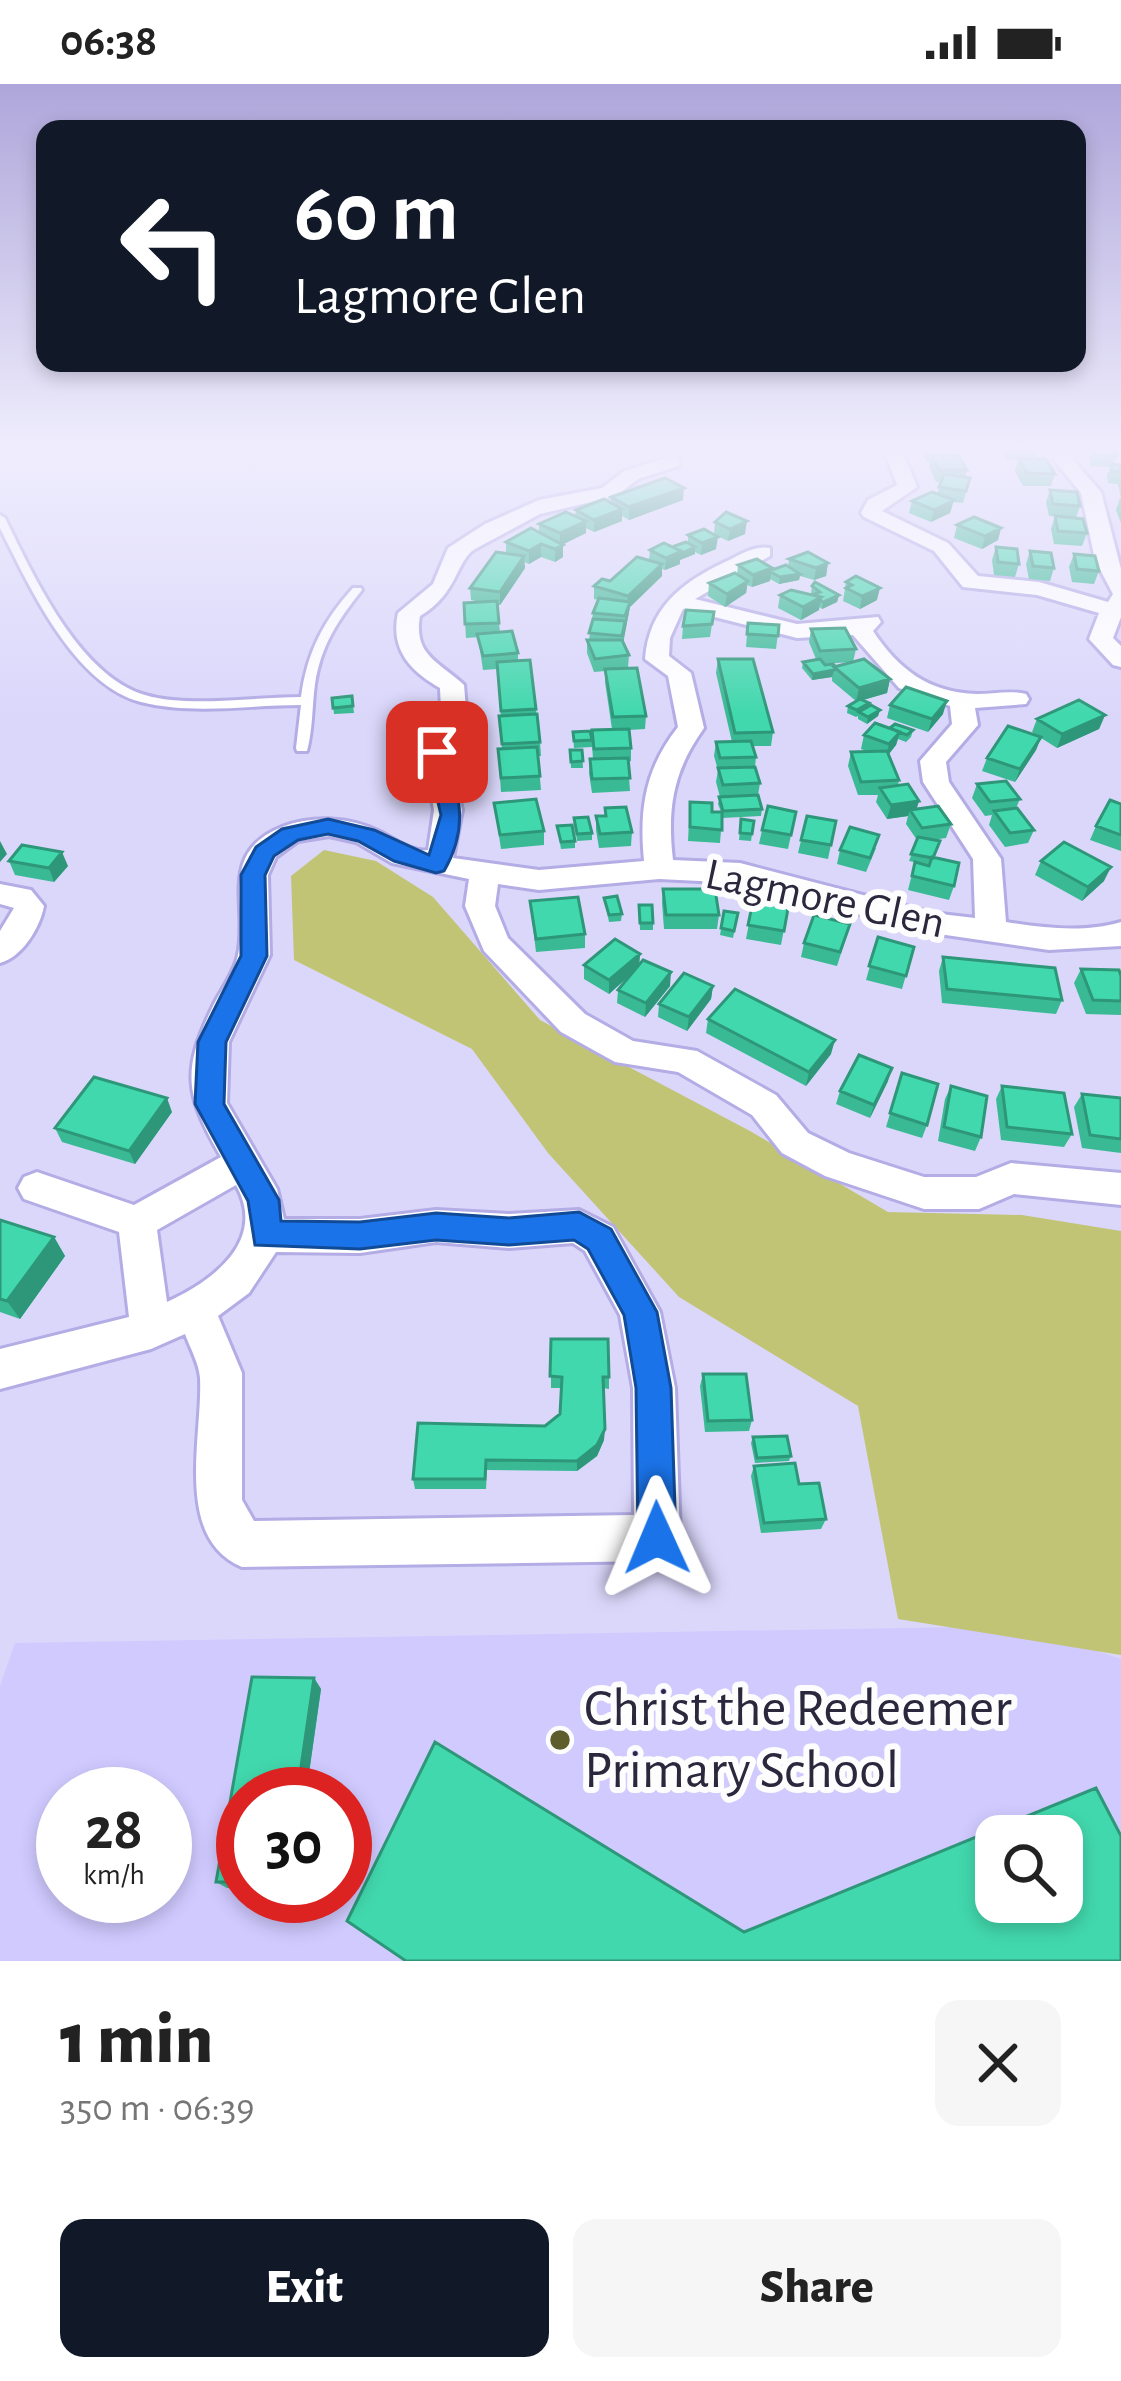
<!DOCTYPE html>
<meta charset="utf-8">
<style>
:root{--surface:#fff;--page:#f6f6f6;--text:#222;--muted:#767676;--accent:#111827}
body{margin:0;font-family:"Alegreya Sans",sans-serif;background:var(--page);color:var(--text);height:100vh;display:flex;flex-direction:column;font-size:45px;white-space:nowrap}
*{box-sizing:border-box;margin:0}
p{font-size:39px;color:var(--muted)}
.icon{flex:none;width:66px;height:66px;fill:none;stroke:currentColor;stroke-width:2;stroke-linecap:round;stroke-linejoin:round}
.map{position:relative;height:1877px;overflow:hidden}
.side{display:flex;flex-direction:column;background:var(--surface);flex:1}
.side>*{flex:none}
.guide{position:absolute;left:36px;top:36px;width:1050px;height:252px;border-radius:24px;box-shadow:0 6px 18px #0003;background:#111827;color:#fff;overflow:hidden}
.buttons{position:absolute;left:975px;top:1731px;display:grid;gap:24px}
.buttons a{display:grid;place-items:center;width:108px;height:108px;border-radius:24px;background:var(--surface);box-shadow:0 6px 18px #0003;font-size:60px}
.speed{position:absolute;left:36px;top:1683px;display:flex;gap:24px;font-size:60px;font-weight:700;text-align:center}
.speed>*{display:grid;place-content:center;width:156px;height:156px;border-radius:50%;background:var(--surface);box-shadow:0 6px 18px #0003;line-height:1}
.speed small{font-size:30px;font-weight:400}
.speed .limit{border:18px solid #d22;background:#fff;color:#111}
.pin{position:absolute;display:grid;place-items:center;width:102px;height:102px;color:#fff;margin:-51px;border-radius:24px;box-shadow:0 6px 18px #0006}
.me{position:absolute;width:132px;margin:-66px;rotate:359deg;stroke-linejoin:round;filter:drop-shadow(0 0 9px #0008)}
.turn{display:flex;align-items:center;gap:42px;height:252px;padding:0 60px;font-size:54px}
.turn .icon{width:156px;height:156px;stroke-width:2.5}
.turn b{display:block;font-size:84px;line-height:102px}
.round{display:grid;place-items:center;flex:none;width:126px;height:126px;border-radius:24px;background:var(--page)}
.overview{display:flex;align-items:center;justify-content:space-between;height:204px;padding:0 60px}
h1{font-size:72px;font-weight:800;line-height:90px}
.button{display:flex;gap:24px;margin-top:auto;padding:24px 60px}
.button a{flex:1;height:138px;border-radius:24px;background:var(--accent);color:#fff;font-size:48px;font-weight:800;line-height:138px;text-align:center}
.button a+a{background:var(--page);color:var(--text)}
.status{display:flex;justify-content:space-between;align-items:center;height:84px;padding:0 60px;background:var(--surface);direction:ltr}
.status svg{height:33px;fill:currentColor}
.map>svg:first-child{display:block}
.built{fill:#d0caff;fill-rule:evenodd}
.green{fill:#c2c475}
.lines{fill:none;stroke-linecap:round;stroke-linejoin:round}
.service-casing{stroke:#b3ace5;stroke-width:6}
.minor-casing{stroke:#b3ace5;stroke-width:6}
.service{fill:#fff;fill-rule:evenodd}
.minor{fill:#fff;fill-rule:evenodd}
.wall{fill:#39ba95;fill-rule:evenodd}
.shaded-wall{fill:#2e9779}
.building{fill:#42d8ad;stroke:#2e9779;stroke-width:3;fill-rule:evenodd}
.route{fill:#1a73e8;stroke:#114b97;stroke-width:3}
.poi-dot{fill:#5d5e2b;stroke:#fdfdfd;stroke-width:4.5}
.labels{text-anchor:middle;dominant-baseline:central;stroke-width:12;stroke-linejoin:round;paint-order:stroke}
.street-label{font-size:45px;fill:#2b283e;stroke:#fdfdfd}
.near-poi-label{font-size:54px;fill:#2b283e;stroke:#fdfdfd;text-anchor:start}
</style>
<div class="status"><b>06:38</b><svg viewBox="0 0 49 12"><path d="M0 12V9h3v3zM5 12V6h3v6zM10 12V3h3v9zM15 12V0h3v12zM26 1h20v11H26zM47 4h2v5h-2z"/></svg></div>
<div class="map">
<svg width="1121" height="1877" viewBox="0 0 1121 1877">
<rect width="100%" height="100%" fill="#dbd7fb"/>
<path class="built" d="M1022 1542 1121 1575V1877H0V1602L15 1559ZM63 1710H165V1812H63ZM243 1710H345V1812H243ZM996 1752H1062V1818H996Z"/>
<path class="green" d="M324 766 376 777 433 813 540 936 750 1047 888 1128 1022 1131 1121 1147V1571L898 1535 858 1322 679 1213 548 1069 472 965 294 876 291 792Z"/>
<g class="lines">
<defs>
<path id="service" d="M0 431 5 434C33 491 79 592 145 611 188 624 255 613 301 613 307 569 323 537 353 504H361L362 506C338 536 321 561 315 600 312 622 313 645 307 667H297L296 664 301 621C249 621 192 631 141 618 77 602 33 510 6 456L0 444Z"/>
<path id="minor" d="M884 366H902L917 403 882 427 948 459 978 492 1039 498 1108 518 1113 510 1095 476 1081 409 1055 377 1056 366H1074L1073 376 1101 408 1121 485V533L1113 554 1121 562V583L1113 581 1089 555 1099 529 1037 511 963 503 934 467 864 433 861 429 868 416 897 401Z
M672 372 679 374V382L638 395 616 412 540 430 475 465C456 476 458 510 420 532 413 572 440 578 464 601L468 649 450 669 462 726 453 774 539 786 644 777C639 725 645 685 678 643L668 592 645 575C649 524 681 499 725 478 740 471 754 461 770 464V472L695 515 797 540 878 533 881 538 873 547C898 585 929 609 977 610 993 610 1010 606 1026 610L1029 615 1026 620 975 624 978 641 946 678 949 698 1001 775 1006 838C1044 844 1084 849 1121 838V862L1049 866 932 849 740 799 659 795 539 806 498 800 495 822 508 854 585 930 633 957 697 967 776 1011 808 1049 849 1069 924 1093H976L1011 1079 1121 1089V1121L1014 1110 979 1125H924L825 1092 782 1069 752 1031 678 988 615 978 561 948 484 867 465 822 469 795 392 779 356 758 329 752 298 757 276 773 268 791 270 871 229 958 227 1019 277 1105 284 1135H360L436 1126 509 1130 579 1126 613 1143 660 1228 675 1304 680 1454 673 1470 657 1477 242 1483C173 1454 203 1352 200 1294 199 1279 190 1264 185 1250L151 1265 0 1305V1265L129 1233 119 1148 24 1115 18 1104 24 1093 37 1088 134 1121 221 1073C185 1010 181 987 214 920 222 905 235 887 238 871 249 822 217 769 282 743 312 731 352 733 380 748 396 756 413 769 428 766L434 726 424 668 442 648 440 604C410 587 390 565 398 529L433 500 448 464 485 440 539 416 602 404 624 387ZM683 525 797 554 853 551 899 604 950 622 952 640 920 677 923 698 973 775 975 834 932 829 740 779 673 776C667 724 673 687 704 644L691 589 669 572 670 554ZM236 1101C267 1156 215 1196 167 1218L157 1146ZM436 1158 509 1164 573 1159 585 1167 620 1231 633 1304 634 1431 254 1437 242 1416V1289L218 1232 249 1209 276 1168 360 1169Z
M0 800 31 806 44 822C40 844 22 873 0 879V847L14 824 0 820Z"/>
</defs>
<use href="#service" class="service-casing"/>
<use href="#minor" class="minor-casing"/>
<use href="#service" class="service"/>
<use href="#minor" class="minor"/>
</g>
<path class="wall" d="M921 366H957L956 372 967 386 965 393 970 394 963 419 953 418 950 429 931 438 909 429 912 417 937 410 941 398H936L929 383 930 378H927Z
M1002 366H1037L1034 375 1055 390 1051 402H1023L1015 387 1018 376 1007 375Z
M1090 366H1116L1117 372 1114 380 1121 381V414L1118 400 1108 399 1107 392 1110 383 1090 382Z
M1050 406 1080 422 1076 434 1087 449 1082 462 1054 460 1051 445 1055 432H1049L1046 418Z
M611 413 683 416 629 436 622 432V437L594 448 586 444V449L562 460 563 473 555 478 541 473 529 480 524 478 525 484 500 521H497L500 548 518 569V577L530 576 540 658 541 672H538L541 706 501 708 498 665H502L501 632 497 585 483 586 478 553 466 554 464 519 480 518 471 516 470 504 506 469V458L539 448V440L575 432 576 426 611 419Z
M1120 414H1121V439L1116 426Z
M715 438 745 450 728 457 714 450Z
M957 441 1001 444 998 456 982 465 954 454Z
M688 451 716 465 701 471 695 468V470L680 476V480L665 486 662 485V492L630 523 623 558 629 571 628 584 646 632 645 645 629 646 631 664V677L628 678 630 707 592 709 589 689 590 675H593L592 660V663L574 664 573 648 592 656 612 645 605 598V587L594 588 587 569V556H589L593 529 598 516 594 515V502L610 497 649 476 650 466 688 459Z
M996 463 1019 480 1015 493 994 491 992 476Z
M1030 467 1054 484 1050 497 1029 495 1026 480Z
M1074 470 1099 487 1094 500 1072 498 1069 483Z
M789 475 828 479 826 492 814 496 800 492 799 496 779 500 770 495V497L752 503 747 501 746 509 725 523 708 512 709 499 737 491 738 481 771 486 788 483Z
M846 498 877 516 860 525 843 517Z
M812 502 839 511 837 518 822 525 819 523V526L801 536 778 524 780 511H812L813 510 811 509Z
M714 528 710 553 682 555 683 542Z
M748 539 779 541 776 565 746 563Z
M811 545 856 565 853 578 890 595 887 609 863 616 868 623 880 626 878 632 867 640 858 635V632L856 633 847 629 848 622 856 617 832 597V593L812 596 802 584 803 578 816 575 809 558ZM851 578 836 583 824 580Z
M718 575 773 648 771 662H753L756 673 755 683 760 699 758 711 762 725 761 732 722 734 720 759 688 757 690 718 712 728H721L718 720 720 713 716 698 718 686 714 672 716 658H732L716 589Z
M352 612 354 629 334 630 332 614Z
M890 621 943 630 928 648 887 634Z
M1105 631 1099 645 1057 664 1041 654 1036 666 1015 698 982 687 987 674 1038 652 1032 648 1037 635Z
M890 644 913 646 911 653 906 658 898 655 896 661 888 670 899 696 898 702 917 725 951 740 946 754 932 756 934 774 954 802 949 816 908 806 915 778 929 781 909 777 917 756 906 740 908 732 887 735 876 718 878 711H858L848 682 851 668H869L861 665 864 651Z
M570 666H582L583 684H571Z
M977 700 1020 715 1016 724 1034 746 1028 759 1005 763 989 741 992 731 985 732 972 714Z
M494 719 544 747V761L501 765Z
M1121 720V767L1090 756 1096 742Z
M605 724 632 748 631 762 599 764 596 746V732H605Z
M796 728 788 765 759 760 762 746Z
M807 732 836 737 828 775 798 769Z
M574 734 592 749V756L577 757Z
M741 735 754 737 751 757 739 756Z
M557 742 575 757V764L561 765Z
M876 764 866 788 837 780 840 766Z
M9 777 68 782 54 798 15 791Z
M1041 777 1104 797 1082 817 1035 791Z
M663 805 719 831 717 845H664L662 819Z
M754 813 789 819 781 861 746 855Z
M604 814 622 830 621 837 609 838Z
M530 817 585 850V864L536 868Z
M639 821 653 839V846H640Z
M724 827 738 829 733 854 720 851Z
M878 853 914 863 902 905 866 896Z
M846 854 837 882 801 873 804 859Z
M640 870 639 880 670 902 645 933 617 919 618 906 629 892 609 910 584 895V881Z
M943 873 1062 916 1056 930 942 919 939 887Z
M1081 885 1121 892V931L1086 930 1074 899Z
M713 902 711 915 687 947 658 933 659 920Z
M708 935 831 970 806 1002 706 949Z
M902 989 927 1041 922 1054 886 1043Z
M888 997 870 1034 836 1020 840 1007Z
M951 1002 981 1053 975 1067 938 1057 945 1015Z
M1002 1002 1072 1050 1064 1063 1001 1056 996 1015Z
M1082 1010 1121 1014V1069L1082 1064 1074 1023Z
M172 1028 135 1080 62 1058 55 1044Z
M0 1136 54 1153 65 1172 20 1235 0 1228Z
M551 1255 609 1293V1305L603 1304 604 1356 597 1372 577 1387 487 1386 486 1405H415L413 1395 545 1342 560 1330 561 1304H551Z
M703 1290 752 1336 749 1347 705 1348 700 1302Z
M753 1353 791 1372 789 1377 755 1379 751 1359Z
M754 1382 799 1400 826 1435 821 1445 761 1449 751 1392Z
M252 1593 314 1594 321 1605 306 1710H243V1804H227L216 1798Z"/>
<path class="shaded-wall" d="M684 404 683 416 629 436V423Z
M954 416 950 429 931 438 934 426Z
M622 425V437L594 448V436Z
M586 437V449L560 462V449Z
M747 437 745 450 728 457 730 445Z
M1001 444 998 456 982 465 985 452Z
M718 453 716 465 701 471 702 459Z
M541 460V473L529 480V467Z
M563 461V473L555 478V465Z
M695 463V470L680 476V480L665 486 666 474 681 467Z
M524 472 525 484 500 521V508Z
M828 479 826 492 814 496 816 484Z
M662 480V492L630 523 622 565 628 512Z
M772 484 770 497 752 503 753 491Z
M800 490 799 496 779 500 780 493Z
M748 497 746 509 725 523 727 510Z
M880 504 877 516 860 525 862 512Z
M839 511 837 518 822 525 823 518Z
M821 513 819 526 801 536 803 523Z
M834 586 832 593 812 596 813 590Z
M890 595 887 609 856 618 859 604Z
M947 617 943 630 928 648 932 635Z
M880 626 878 632 867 640 868 633Z
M1105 631 1099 645 1057 664 1062 650Z
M900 648 896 661 886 674 889 660Z
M1041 653 1036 666 1015 698 1020 685Z
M919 717 915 731 910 726 908 732 887 735 891 721Z
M0 757 7 770 0 778Z
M62 768 68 782 54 798 49 784Z
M1111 783 1104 797 1082 817 1088 803Z
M640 870 639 883 609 910V896Z
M671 888 670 902 645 933 646 919Z
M713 902 711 915 687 947 689 933Z
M835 956 831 970 806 1002 809 988Z
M892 984 888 997 870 1034 874 1021Z
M167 1014 172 1028 135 1080 129 1067Z
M54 1153 65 1172 20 1235 7 1217Z
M605 1345 604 1356 597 1372 577 1387V1377Z
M314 1594 321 1605 306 1710H297Z"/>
<path class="building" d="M1094 366H1116L1117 372 1094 370Z
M932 371 959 372 967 386H939Z
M1018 375H1046L1055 390 1027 389Z
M1111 380 1121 381V388L1112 387Z
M944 390 970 394 966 407 939 403Z
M665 394 684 404 629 423 611 413Z
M1050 406 1077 408 1080 422 1053 420Z
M932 408 954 416 934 426 912 417Z
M604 415 622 425 594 436 576 426Z
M566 428 586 437 560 449 539 440Z
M726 428 747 437 730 445 715 438Z
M1055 432 1083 435 1087 449 1058 447Z
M974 433 1001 444 985 452 957 441Z
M531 444 563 461 555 465 541 460 529 467 506 458Z
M704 445 718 453 702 459 688 451Z
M686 458 695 463 680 470 681 467 672 463Z
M664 459 681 467 666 474 650 466Z
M996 463 1017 465 1019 480 998 478Z
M1030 467 1051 469 1054 484 1033 482Z
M496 468 524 472 500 508 470 504Z
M808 468 828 479 816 484 789 475Z
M1074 470 1095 472 1099 487 1077 485Z
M637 473 662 480 628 512 594 502 602 495 610 497Z
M757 475 772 484 753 491 738 481Z
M786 481 800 490 780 493 769 487Z
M735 489 748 497 727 510 709 499Z
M856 492 880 504 862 512 846 504 852 501 846 498Z
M815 498 839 511 823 518 820 517 821 513 812 511 820 508 812 502Z
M791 506 821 513 803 523 780 511Z
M599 514 630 518 625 532 593 529Z
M497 517 499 539 465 540 464 519Z
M686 526 714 528 712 540 683 542Z
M593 535 625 537 622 552 589 549Z
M748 539 779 541 778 552 747 550Z
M845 544 856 565 820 567 811 545Z
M512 547 518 569 483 572 477 550Z
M587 556H622L629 571 595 575Z
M718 575H753L773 648 735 649Z
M820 575 825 581 833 580 836 583 834 586 813 590 803 578Z
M864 575 890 595 859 604 834 583Z
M530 576 536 625 501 627 497 578Z
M637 584 646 632 613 633 605 585Z
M906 603 947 617 932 635 890 621Z
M352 612 353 622 333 624 332 614Z
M860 615 869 619 857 626 848 622Z
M1079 616 1105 631 1062 650 1037 635Z
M871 621 880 626 868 633 859 628Z
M537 630 540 658 502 660 499 632Z
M875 639 900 648 889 660 864 651Z
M895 640 913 646 907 651 899 648 890 644Z
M1008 642 1041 653 1020 685 987 674Z
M629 645 631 664 594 665 592 646Z
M590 647 592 656 574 657 573 648Z
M751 657 756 673 720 674 716 658Z
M537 663 540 692 501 694 498 665Z
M570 666H582L583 677 571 678Z
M887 667 899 696 861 698 851 668Z
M628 674 630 694 592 695 590 675Z
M755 683 760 699 723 701 718 684Z
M1006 697 1020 715 990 718 977 700Z
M908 700 919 717 891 721 880 704Z
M758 711 762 725 723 727 719 713Z
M536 715 544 747 500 751 494 719Z
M1110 716 1121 720V751L1096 742Z
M690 718 712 719V728H722V746L690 743Z
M768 722 796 728 791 751 762 746Z
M938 722 951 740 922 744 910 726Z
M626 723 632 748 600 750 596 732H606L605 724Z
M1017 724 1034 746 1010 749 994 727Z
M807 732 836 737 831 761 801 756Z
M588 733 592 749 577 750 574 734Z
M741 735 754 737 752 750 740 749Z
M572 741 575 757 561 758 557 742Z
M850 743 879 751 870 774 840 766Z
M918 753 940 757 933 774 911 770Z
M1064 758 1111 783 1088 803 1041 777Z
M22 761 62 768 49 784 9 777Z
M932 773 959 779 954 802 912 792 915 778 929 782Z
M663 805H715L719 831H666Z
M617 812 622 830 609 831 604 814Z
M578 813 585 850 536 855 530 817Z
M754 813 789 819 784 847 748 841Z
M639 821H652L653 839H640Z
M724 827 738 829 734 847 721 844Z
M814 831 850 840 840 868 804 859Z
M878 853 914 863 906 892 869 882Z
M615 855 640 870 609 896 584 881Z
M943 873 1055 884 1062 916 947 905Z
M643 876 671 888 646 919 618 906Z
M1081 885 1119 886 1121 892V917L1093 916Z
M684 889 713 902 689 933 659 920Z
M735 905 835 956 809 988 708 935Z
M859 971 892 984 874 1021 840 1007Z
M902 989 938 1000 927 1041 890 1029Z
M94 993 167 1014 129 1067 55 1044Z
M951 1002 987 1012 981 1053 944 1043Z
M1002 1002 1064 1009 1072 1050 1007 1043Z
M1082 1010 1121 1014V1055L1090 1051Z
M0 1136 54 1153 7 1217 0 1215Z
M551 1255H608L609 1293H603L605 1345 597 1361 577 1377 486 1376 485 1395H413L418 1339 545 1342 560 1330 562 1293 550 1292Z
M703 1290H746L752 1336 708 1337Z
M787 1352 791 1372 757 1374 753 1353Z
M795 1379 799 1400 819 1399 826 1435 764 1439 754 1382Z
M252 1593 314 1594 297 1710H243V1798H216Z
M435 1658 744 1848 1096 1704 1121 1752V1877H406L347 1837ZM996 1752H1062V1818H996Z"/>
<linearGradient id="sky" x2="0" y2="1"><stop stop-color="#aea6da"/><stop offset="0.58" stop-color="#efedfd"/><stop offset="1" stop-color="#efedfd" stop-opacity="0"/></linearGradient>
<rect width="1121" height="629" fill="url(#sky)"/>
<path class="route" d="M437 662 448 668C459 714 469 744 444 787L436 789 394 777 358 757 328 750 298 756 274 772 265 791 267 872 226 958 224 1020 279 1116 281 1137 360 1138 436 1129 509 1134 579 1128 611 1145 657 1228 671 1304 676 1454 671 1468 657 1473 643 1468 638 1454 636 1304 624 1231 588 1165 574 1156 509 1161 436 1156 360 1165 255 1161 248 1117 195 1020 198 958 241 872V791L256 763 282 745 328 735 374 746 429 771 441 731 426 668Z"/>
<circle class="poi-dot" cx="560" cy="1656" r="12"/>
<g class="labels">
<g class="street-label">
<text transform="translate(825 815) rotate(12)">Lagmore Glen</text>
</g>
<g class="near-poi-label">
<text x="584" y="1625">Christ the Redeemer<tspan x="584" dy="62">Primary School</tspan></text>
</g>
</g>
</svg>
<div class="buttons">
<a><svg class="icon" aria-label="search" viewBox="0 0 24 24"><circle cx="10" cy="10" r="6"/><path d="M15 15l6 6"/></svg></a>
</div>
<div class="speed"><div>28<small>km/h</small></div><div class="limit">30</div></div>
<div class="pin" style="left:437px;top:668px;background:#d93025"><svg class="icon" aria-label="arrive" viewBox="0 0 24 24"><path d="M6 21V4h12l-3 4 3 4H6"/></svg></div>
<svg class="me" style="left:657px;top:1454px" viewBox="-20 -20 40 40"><path d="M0-17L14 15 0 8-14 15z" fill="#1a73e8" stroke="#fff" stroke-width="4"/></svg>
<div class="guide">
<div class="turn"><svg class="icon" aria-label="left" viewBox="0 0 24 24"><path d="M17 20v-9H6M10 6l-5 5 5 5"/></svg><div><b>60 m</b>Lagmore Glen</div></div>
</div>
</div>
<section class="side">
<div class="overview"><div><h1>1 min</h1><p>350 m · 06:39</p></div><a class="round"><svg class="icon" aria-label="close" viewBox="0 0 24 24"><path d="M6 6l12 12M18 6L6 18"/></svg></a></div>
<div class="button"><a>Exit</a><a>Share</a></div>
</section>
